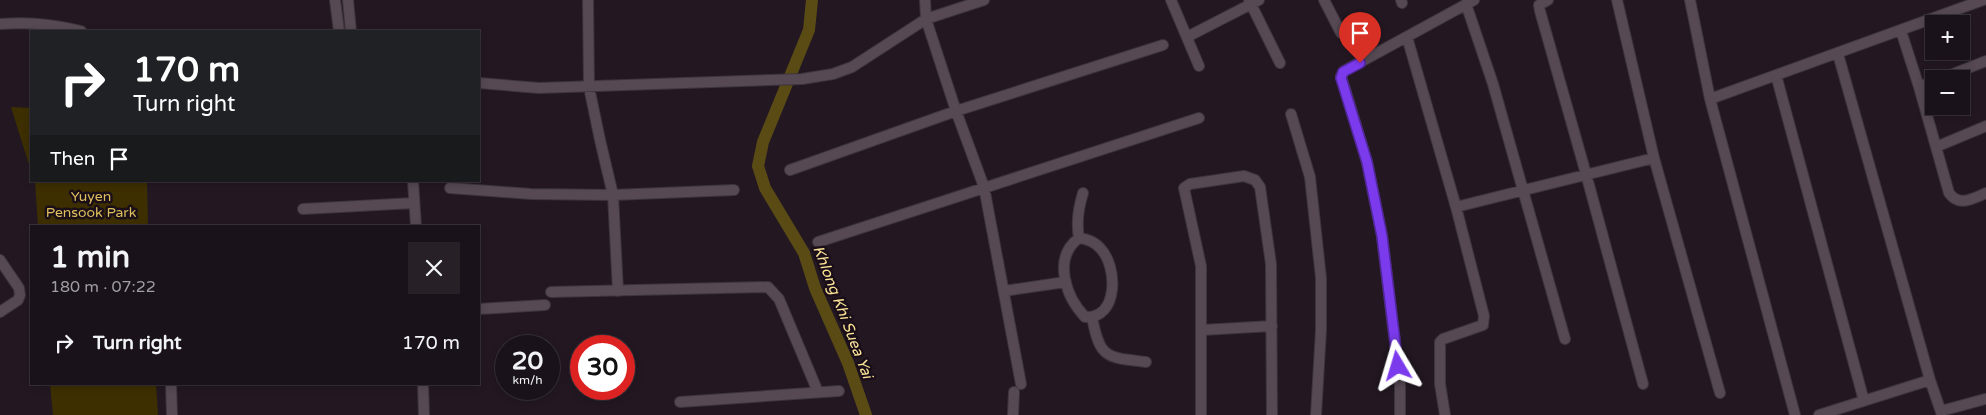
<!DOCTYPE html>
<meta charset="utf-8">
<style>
:root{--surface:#1a121a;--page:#272027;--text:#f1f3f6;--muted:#9f9ea2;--line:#383239}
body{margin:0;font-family:"Varela Round",sans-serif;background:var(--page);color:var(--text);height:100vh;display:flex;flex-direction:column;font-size:19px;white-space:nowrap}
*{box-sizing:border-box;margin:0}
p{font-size:16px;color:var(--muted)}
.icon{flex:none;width:28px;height:28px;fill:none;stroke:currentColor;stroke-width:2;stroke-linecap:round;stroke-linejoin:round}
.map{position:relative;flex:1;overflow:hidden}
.drawer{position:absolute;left:30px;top:225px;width:450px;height:160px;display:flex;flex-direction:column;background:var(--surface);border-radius:0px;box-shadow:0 2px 8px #0003,0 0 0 1px var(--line)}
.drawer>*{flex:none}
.banner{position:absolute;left:30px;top:30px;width:450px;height:152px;border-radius:0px;box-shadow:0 2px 8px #0003,0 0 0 1px var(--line);background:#202124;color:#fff;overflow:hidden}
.controls{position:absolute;left:1925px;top:15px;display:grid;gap:10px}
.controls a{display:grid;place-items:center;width:45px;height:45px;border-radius:0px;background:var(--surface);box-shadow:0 2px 8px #0003,0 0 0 1px var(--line);font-size:25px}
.speed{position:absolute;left:495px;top:335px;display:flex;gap:10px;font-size:25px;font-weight:700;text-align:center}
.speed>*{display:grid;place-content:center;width:65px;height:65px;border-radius:50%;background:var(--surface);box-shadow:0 2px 8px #0003,0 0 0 1px var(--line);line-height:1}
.speed small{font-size:12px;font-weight:400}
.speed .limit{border:8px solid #d22;background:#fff;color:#111}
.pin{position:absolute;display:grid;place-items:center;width:42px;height:42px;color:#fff;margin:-51px -21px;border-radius:50% 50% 50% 0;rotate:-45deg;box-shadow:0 0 5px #0007}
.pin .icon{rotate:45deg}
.me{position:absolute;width:55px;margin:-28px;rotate:353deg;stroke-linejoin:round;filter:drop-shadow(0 0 4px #0008)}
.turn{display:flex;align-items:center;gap:18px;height:105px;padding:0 20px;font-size:22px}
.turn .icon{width:65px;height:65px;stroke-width:2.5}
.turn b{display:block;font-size:35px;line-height:42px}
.then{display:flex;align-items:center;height:48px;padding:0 20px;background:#0003;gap:10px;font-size:19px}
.round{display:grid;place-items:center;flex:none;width:52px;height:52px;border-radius:0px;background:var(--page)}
.overview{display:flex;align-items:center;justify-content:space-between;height:85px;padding:0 20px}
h1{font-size:30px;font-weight:800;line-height:38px}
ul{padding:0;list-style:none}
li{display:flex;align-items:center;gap:15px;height:65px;padding:0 20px}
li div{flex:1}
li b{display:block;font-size:19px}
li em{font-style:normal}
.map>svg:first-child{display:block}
.green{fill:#3d2f00}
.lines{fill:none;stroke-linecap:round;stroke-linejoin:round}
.canal{stroke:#5a4b15;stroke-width:12}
.minor-casing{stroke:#3d353c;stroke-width:12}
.minor{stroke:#564954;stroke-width:10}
.route-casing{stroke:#51269a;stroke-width:12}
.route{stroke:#7c3aed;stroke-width:9}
.labels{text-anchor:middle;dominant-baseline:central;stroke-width:5;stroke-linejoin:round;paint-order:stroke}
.park-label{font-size:14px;fill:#ddbf5d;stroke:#1a0f18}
.water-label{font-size:15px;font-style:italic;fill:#fae297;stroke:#1a0f18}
</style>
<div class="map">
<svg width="1986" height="415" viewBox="0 0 1986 415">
<rect width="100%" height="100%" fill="#231822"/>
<path class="green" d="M11 107 31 108V171Z
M35 181H147L148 226H38Z
M50 384H156L158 415H53Z"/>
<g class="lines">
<path class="canal" d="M812 0 809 30 763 142 758 166 765 188 804 253 815 288 848 363 866 415"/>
<defs>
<path id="minor" d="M335 0 339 31
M348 0 351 31
M588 0 589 87 600 140 613 195 618 291
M925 0 926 19 956 111 984 187 1021 384
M1171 0 1199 66
M1249 0 1280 63
M1324 0 1341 33
M1401 0 1402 3
M1548 0 1539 5 1540 11 1586 174 1643 384
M1617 0 1654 158 1720 393
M1690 0 1710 99 1795 415
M1466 4 1493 84 1565 339
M0 24C30 22 51 24 81 31
M1901 31 1919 87 1949 193C1959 207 1972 199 1986 193
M1187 37 1259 0
M1407 37 1456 207 1484 316 1483 325 1443 339 1440 342V384L1445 415
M1838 54 1930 380 1942 415
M1776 75 1864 401
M1940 79 1986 61
M479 83 539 88 802 79 833 74 852 67 926 19 984 0
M1919 87 1934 81
M1710 99 1983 0
M1291 114 1310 177 1321 278V330L1316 415
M1936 147 1986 126
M790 170 956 111 1163 45
M413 181 416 226
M450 188 531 194 613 195 734 190
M1456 207 1654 158
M303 209 414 203
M1079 238C1087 239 1094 241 1100 248 1118 266 1119 319 1085 317 1066 297 1052 258 1079 238Z
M1079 238C1076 222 1078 209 1083 193
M818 242 1199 118
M0 260 19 288 20 295 18 300 0 312
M1004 291 1065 282
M551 292 768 287 779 299 818 392
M479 309 545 305
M1092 317C1100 359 1106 357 1146 362
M1202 330 1272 326
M171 384 172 415
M423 384 424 415
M680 402 839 391
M1941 411 1985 399
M1013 415 1014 392
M1201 415V266L1184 188 1190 184 1244 176 1255 180 1260 187 1271 264 1272 415
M1400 415V384L1382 236 1367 162 1341 76 1344 71 1474 0
M1819 415 1930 380"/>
</defs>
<use href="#minor" class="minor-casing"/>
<use href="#minor" class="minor"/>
</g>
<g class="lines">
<defs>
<path id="route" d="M1360 63 1343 72 1341 78 1367 162 1382 236 1398 366"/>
</defs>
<use href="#route" class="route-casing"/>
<use href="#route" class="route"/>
</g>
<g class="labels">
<g class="park-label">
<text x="91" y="196">Yuyen<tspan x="91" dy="16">Pensook Park</tspan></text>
</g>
<g class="water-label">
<text transform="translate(843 312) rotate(69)">Khlong Khi Suea Yai</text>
</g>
</g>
</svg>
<div class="controls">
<a>+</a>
<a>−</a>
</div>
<div class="speed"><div>20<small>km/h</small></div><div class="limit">30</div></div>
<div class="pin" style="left:1360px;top:63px;background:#d93025"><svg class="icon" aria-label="arrive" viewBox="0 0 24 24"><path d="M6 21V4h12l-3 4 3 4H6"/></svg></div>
<svg class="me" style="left:1398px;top:366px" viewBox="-20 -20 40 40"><path d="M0-17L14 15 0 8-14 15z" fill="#7c3aed" stroke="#fff" stroke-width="4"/></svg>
<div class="banner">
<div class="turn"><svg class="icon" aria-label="right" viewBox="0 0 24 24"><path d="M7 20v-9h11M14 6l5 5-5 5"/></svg><div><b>170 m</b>Turn right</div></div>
<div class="then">Then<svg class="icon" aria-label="arrive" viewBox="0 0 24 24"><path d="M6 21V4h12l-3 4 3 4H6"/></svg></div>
</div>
<section class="drawer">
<div class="overview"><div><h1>1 min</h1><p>180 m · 07:22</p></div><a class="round"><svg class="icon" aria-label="close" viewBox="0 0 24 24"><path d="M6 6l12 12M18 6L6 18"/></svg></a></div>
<ul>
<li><svg class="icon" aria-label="right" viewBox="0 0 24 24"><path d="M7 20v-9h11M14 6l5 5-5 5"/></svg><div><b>Turn right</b></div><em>170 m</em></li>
</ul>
</section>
</div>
